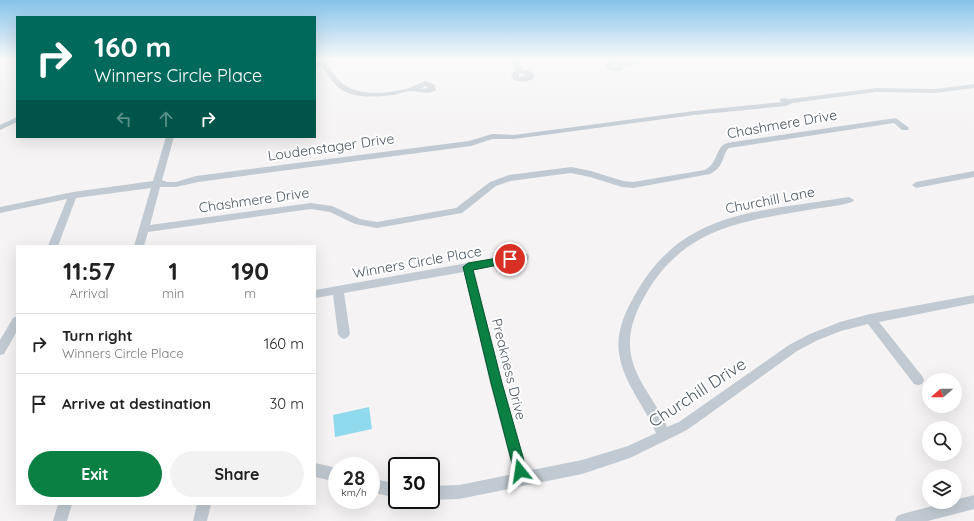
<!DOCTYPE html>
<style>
:root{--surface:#fff;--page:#f2f2f2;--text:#222;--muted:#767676;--line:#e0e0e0;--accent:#0b8043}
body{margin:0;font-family:Quicksand,sans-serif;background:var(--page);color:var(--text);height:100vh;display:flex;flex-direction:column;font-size:15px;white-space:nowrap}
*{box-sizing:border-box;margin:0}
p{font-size:13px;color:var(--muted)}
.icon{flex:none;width:22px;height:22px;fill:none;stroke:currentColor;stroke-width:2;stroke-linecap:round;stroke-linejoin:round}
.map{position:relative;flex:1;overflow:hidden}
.panel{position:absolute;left:16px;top:245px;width:300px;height:260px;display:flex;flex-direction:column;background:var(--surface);border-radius:0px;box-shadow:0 4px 16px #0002}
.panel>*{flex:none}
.guide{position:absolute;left:16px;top:16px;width:300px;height:122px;border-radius:0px;box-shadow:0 4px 16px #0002;background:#00695c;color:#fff;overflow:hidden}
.needle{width:26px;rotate:250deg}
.buttons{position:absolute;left:922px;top:373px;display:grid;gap:8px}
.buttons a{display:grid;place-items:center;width:40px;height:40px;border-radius:50%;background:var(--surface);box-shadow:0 4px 16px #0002;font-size:20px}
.speed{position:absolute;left:328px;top:457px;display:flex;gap:8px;font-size:20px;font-weight:700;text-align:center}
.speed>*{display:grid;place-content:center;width:52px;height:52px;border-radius:50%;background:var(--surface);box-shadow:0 4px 16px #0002;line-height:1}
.speed small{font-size:10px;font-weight:400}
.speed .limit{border:2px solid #111;border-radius:6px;background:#fff;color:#111}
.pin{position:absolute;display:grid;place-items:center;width:34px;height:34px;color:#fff;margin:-17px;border:2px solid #fff;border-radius:50%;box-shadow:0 1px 4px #0007}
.me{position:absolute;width:44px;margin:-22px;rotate:345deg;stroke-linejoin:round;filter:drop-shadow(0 0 3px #0008)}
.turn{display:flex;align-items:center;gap:14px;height:84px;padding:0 12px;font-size:18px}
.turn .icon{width:52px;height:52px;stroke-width:2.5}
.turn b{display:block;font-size:28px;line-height:34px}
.lanes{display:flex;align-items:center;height:38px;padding:0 12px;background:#0003;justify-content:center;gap:20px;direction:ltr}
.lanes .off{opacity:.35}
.eta{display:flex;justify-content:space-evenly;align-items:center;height:68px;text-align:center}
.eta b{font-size:24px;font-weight:700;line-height:28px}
.action{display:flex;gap:8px;margin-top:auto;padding:8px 12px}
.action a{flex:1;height:46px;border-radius:24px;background:var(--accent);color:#fff;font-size:16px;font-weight:700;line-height:46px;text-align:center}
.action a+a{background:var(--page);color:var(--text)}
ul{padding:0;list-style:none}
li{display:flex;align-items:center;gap:12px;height:60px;padding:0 12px;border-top:1px solid var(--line)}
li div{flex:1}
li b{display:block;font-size:15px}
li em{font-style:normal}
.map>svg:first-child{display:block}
.water{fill:#90daee}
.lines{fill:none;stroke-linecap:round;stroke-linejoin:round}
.minor{fill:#c1cad2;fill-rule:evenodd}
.route{fill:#0b8043;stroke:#07532c}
.labels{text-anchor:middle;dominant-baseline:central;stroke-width:4;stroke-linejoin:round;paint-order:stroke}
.street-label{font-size:14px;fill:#4a5661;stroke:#fff}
.near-street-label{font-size:17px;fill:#4a5661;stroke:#fff}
</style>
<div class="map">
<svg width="974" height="521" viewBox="0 0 974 521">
<rect width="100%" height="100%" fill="#f5f3f3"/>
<path class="water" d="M369 407 372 429 335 437 333 415Z"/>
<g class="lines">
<path class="minor" d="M327 59H337L327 65C332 71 337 79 343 84 359 97 391 93 409 88 415 86 420 82 426 81L435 85 436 90C429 95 419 92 412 91 406 91 399 94 394 95 377 97 354 99 339 88 332 82 327 73 321 66L315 67V63ZM425 86 428 88 419 89Z
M511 59H518L523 70 530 71 535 77C528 83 522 82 513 80L511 74 516 70ZM521 73 526 76 519 77V75Z
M636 59H646L636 64 624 67 623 70C616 72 611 72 606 67V63C612 59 615 61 622 63 626 63 633 61 636 59ZM615 64 618 66V67L612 66Z
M974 84V88L935 93 876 92 792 103 786 106 694 115 514 139H492L471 146 198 182 176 187H160L150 225 311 203 332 206 360 219 377 222 456 208 490 182 509 175 571 167 591 171 623 181 633 182 705 170C719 162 715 147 727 143L896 118 909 128 908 130H902L894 123 729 148C721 155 726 166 710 174L633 188 622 187 590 177 571 173 510 181 496 186 462 213 377 228 355 224 330 212 311 209 148 232 144 246H134L151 188 76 198 58 246H48L67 199 0 213V207L73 192 153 181 166 137H174L162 180 167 182H176L196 176 469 141 492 134 514 135 694 111 782 102 779 100 783 98 790 99 876 88 935 89Z
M17 117V122L0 130V125Z
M974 171V177L916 188 912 185 916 182Z
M849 197 854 200 852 202C840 206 826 207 814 209 744 221 684 227 646 294 635 313 627 332 631 355 636 382 657 402 667 427L679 422 789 345 810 334 840 322 870 314 974 295V303L879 322 922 376 924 380 922 384 918 385 914 384 868 324 841 331 818 340 797 351 687 430 630 458 582 474 459 499 431 500V486L459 485 514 474 490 383 464 272 344 293 350 334 348 337 344 339 340 337 338 334 333 295 315 298V290L524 253 528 254 529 257 528 260 524 261 474 270 502 383 527 471 582 460 628 446 656 433C645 406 623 383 619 353 616 331 625 312 636 293 684 208 763 212 849 197Z
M17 316V331L4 354 0 355V340L13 318Z
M315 463 337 468V482L315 477Z
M371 478 397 484V498L371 492Z
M974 495V509L928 521H895L897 516 902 514 948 502H955V500Z
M58 504H72L67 521H53Z
M197 504H211L207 521H193Z"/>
</g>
<linearGradient id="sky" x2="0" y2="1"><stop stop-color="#85c3ea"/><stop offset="0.45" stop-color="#fafafa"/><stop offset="1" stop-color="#fafafa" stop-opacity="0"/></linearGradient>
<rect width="974" height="132" fill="url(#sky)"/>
<path class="route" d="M510 256 513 257 514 259 513 262 473 270 502 383 527 471 525 475 520 477 516 475 514 471 491 383 463 267 468 263Z"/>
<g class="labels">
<g class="street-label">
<text transform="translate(782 124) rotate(-10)">Chashmere Drive</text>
<text transform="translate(331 147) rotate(-8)">Loudenstager Drive</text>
<text transform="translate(254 200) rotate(-8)">Chashmere Drive</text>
<text transform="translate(770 200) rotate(-11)">Churchill Lane</text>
<text transform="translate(417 262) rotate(-10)">Winners Circle Place</text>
<text transform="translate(509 369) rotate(76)">Preakness Drive</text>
</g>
<g class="near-street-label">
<text transform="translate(697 392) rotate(-33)">Churchill Drive</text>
</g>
</g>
</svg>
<div class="buttons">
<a><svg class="needle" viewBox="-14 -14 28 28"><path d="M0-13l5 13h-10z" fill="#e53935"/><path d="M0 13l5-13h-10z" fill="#767676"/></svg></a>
<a><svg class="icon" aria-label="search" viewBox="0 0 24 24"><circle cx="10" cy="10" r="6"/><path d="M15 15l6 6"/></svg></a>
<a><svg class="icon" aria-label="layers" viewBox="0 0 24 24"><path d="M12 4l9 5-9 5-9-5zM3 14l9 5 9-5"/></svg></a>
</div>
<div class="speed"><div>28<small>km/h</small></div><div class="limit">30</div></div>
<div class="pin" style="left:510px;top:259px;background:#d93025"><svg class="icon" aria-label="arrive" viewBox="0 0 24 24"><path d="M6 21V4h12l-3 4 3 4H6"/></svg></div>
<svg class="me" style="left:520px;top:471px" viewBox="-20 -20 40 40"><path d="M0-17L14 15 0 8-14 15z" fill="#0b8043" stroke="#fff" stroke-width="4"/></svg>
<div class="guide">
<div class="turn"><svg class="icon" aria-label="right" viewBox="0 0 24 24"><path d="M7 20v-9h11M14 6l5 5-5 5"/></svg><div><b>160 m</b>Winners Circle Place</div></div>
<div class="lanes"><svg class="icon off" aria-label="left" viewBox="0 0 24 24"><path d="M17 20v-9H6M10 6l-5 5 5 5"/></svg><svg class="icon off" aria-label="ahead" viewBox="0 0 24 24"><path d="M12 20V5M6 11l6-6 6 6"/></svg><svg class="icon" aria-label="right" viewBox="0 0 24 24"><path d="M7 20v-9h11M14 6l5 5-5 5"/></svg></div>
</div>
<section class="panel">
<div class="eta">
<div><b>11:57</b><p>Arrival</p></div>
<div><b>1</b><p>min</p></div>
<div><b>190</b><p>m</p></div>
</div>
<ul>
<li><svg class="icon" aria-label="right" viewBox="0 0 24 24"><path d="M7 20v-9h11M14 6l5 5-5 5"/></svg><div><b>Turn right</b><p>Winners Circle Place</p></div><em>160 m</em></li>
<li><svg class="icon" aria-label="arrive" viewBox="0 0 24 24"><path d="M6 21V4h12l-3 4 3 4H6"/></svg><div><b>Arrive at destination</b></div><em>30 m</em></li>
</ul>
<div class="action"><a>Exit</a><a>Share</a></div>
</section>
</div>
